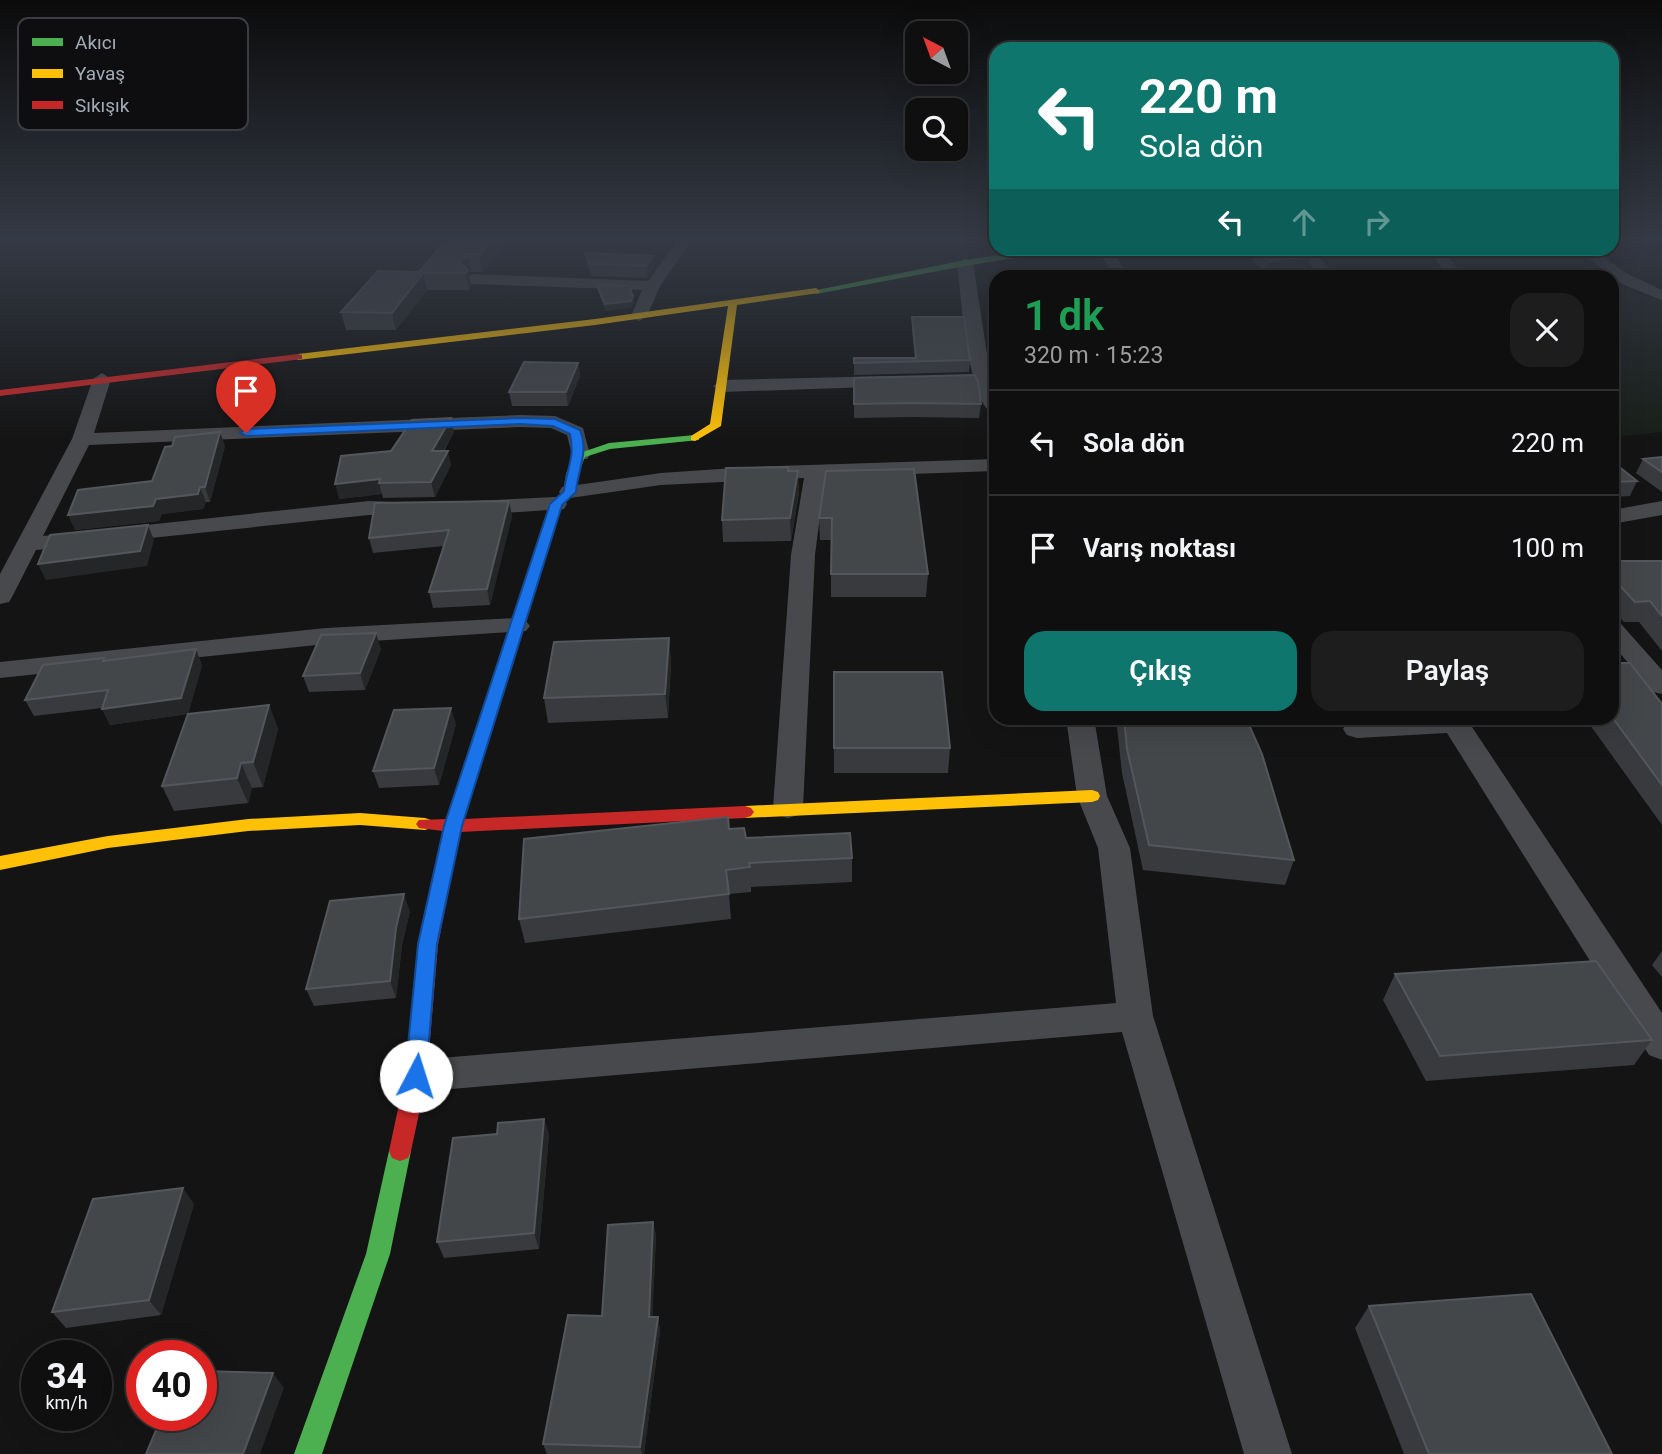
<!DOCTYPE html>
<html lang="tr">
<meta charset="utf-8">
<style>
:root{--surface:#0f0f0f;--page:#1d1d1d;--text:#f1f3f6;--muted:#9b9c9e;--line:#2f2f2f;--accent:#0f766e}
body{margin:0;font-family:Roboto,sans-serif;background:var(--page);color:var(--text);height:100vh;display:flex;flex-direction:column;font-size:26px;white-space:nowrap}
*{box-sizing:border-box;margin:0}
p{font-size:23px;color:var(--muted)}
.icon{flex:none;width:38px;height:38px;fill:none;stroke:currentColor;stroke-width:2;stroke-linecap:round;stroke-linejoin:round}
.map{position:relative;flex:1;overflow:hidden}
.details{position:absolute;left:989px;top:270px;width:630px;height:455px;display:flex;flex-direction:column;background:var(--surface);border-radius:21px;box-shadow:0 7px 28px #0002,0 0 0 2px var(--line)}
.details>*{flex:none}
.banner{position:absolute;left:989px;top:42px;width:630px;height:214px;border-radius:21px;box-shadow:0 7px 28px #0002,0 0 0 2px var(--line);background:#0f766e;color:#fff;overflow:hidden}
.needle{width:46px;rotate:319deg}
.buttons{position:absolute;left:905px;top:21px;display:grid;gap:14px}
.buttons a{display:grid;place-items:center;width:63px;height:63px;border-radius:14px;background:var(--surface);box-shadow:0 7px 28px #0002,0 0 0 2px var(--line);font-size:35px}
.speed{position:absolute;left:21px;top:1340px;display:flex;gap:14px;font-size:35px;font-weight:700;text-align:center}
.speed>*{display:grid;place-content:center;width:91px;height:91px;border-radius:50%;background:var(--surface);box-shadow:0 7px 28px #0002,0 0 0 2px var(--line);line-height:1}
.speed small{font-size:18px;font-weight:400}
.speed .limit{border:10px solid #d22;background:#fff;color:#111}
.pin{position:absolute;display:grid;place-items:center;width:60px;height:60px;color:#fff;margin:-72px -30px;border-radius:50% 50% 50% 0;rotate:-45deg;box-shadow:0 0 7px #0007}
.pin .icon{rotate:45deg}
.me{position:absolute;width:77px;margin:-38px;rotate:5deg;stroke-linejoin:round;filter:drop-shadow(0 0 5px #0008)}
.turn{display:flex;align-items:center;gap:24px;height:147px;padding:0 35px;font-size:32px}
.turn .icon{width:91px;height:91px;stroke-width:2.5}
.turn b{display:block;font-size:49px;line-height:60px}
.lanes{display:flex;align-items:center;height:66px;padding:0 35px;background:#0003;justify-content:center;gap:35px;direction:ltr}
.lanes .off{opacity:.35}
.round{display:grid;place-items:center;flex:none;width:74px;height:74px;border-radius:21px;background:var(--page)}
.headline{display:flex;align-items:center;justify-content:space-between;height:119px;padding:0 35px}
h1{font-size:42px;font-weight:600;line-height:52px;color:#1e9e55}
.cta{display:flex;gap:14px;margin-top:auto;padding:14px 35px}
.cta a{flex:1;height:80px;border-radius:21px;background:var(--accent);color:#fff;font-size:28px;font-weight:600;line-height:80px;text-align:center}
.cta a+a{background:var(--page);color:var(--text)}
ul{padding:0;list-style:none}
li{display:flex;align-items:center;gap:21px;height:105px;padding:0 35px;border-top:2px solid var(--line)}
li div{flex:1}
li b{display:block;font-size:26px}
li em{font-style:normal}
.map>svg:first-child{display:block}
.green{fill:#181e18}
.lines{fill:none;stroke-linecap:round;stroke-linejoin:round}
.street{fill:#48494d;fill-rule:evenodd}
.fast{fill:#4caf50;fill-rule:evenodd}
.slow{fill:#ffc107;fill-rule:evenodd}
.jam{fill:#c62828;fill-rule:evenodd}
.wall{fill:#393a3d}
.shaded-wall{fill:#252627}
.building{fill:#44474a;stroke:#53565b;stroke-width:2}
.route{fill:#1a73e8;stroke:#114b97;stroke-width:2}
.key{fill:#0e0e10;stroke:#3b3d42;stroke-width:2}
.key-label{font-size:19px;fill:#a3abb7}
</style>
<div class="map">
<svg width="1662" height="1454" viewBox="0 0 1662 1454">
<rect width="100%" height="100%" fill="#141414"/>
<path class="green" d="M1300 249H1580L1609 276H1330Z
M1612 279 1619 287 1662 300V432L1612 437Z"/>
<g class="lines">
<path class="street" d="M680 237H694L660 286 647 316 639 321 631 316 642 290 472 284 464 279 472 274 648 281Z
M1096 248H1111L1128 276H1114Z
M1293 248H1309L1338 276H1322Z
M1427 248H1442L1463 276H1448Z
M1575 248H1592L1626 273 1662 290V300L1624 285Z
M965 258 973 263 991 380 996 389V415C967 408 961 291 957 263Z
M102 373 111 379 94 433 520 415 555 416 583 428 590 455 587 459H573L567 435 551 428 520 427 89 445 43 536 369 501 420 503 423 508 420 513 369 515 36 550 12 597 9 602 0 604V574L72 439 93 379Z
M892 376 899 378 901 382 899 386 722 392 713 386 722 380Z
M996 459V471L825 477 815 555 803 808 799 815 788 818 777 815 773 808 791 555 804 478 661 485 570 498 562 497 559 492 562 487 570 486 661 473 749 467Z
M556 497 564 499 567 504 564 509 474 515 466 513 463 508 466 503 474 501Z
M1662 501V515L1612 524V510Z
M517 618 526 621 530 626 526 631 326 644 0 678V662L326 628Z
M1612 621 1621 624 1662 670V694L1653 692 1612 644Z
M1066 718H1094L1107 796 1130 848 1153 1016 1292 1454H1244L1122 1032 416 1092 403 1088 397 1076 403 1064 416 1060 1116 1003 1098 848 1077 796Z
M1411 718H1466L1662 1013V1060L1649 1055 1447 733 1357 738 1347 735 1343 729 1347 723Z"/>
<path class="fast" d="M1051 248H1076L965 266 816 294 812 291 965 260Z
M695 435 699 436V440L610 449 585 457 578 474 576 492 562 505 470 797 468 801H456L454 797 550 504 564 491 566 474 574 455 609 443Z
M400 1141 408 1144 411 1151 390 1254 322 1454H294L366 1254 389 1151 392 1144Z"/>
<path class="slow" d="M816 288 820 291 819 293 737 305 721 426 695 441 691 440V436L710 424 728 306 595 325 298 360 293 357 298 354 595 319Z
M1092 790 1098 792 1100 796 1098 800 1092 802 745 818 739 816 736 812 739 808 745 806Z
M360 813 425 818 431 820 434 824 431 828 425 830 360 825 248 831 108 848 0 870V856L108 836 248 819Z"/>
<path class="jam" d="M298 354 302 355V359L0 396V390Z
M462 791 468 793 470 797 464 819 745 806 751 808 754 812 751 816 745 818 460 832 438 945 427 1076 411 1151 408 1158 400 1161 392 1158 389 1151 405 1076 418 945 443 831 419 828 416 824 419 820 446 819 456 793Z"/>
</g>
<path class="wall" d="M449 237H509L482 272H471L469 273 471 286 469 290H427L396 330H346L341 312 419 272Z
M1242 248H1302L1308 267 1267 271 1257 265Z
M585 253 654 268 647 278 592 276 587 265Z
M597 285 634 302 632 307 606 311 598 291Z
M912 317 970 360 969 372 854 375V358H915L912 329Z
M578 363 580 376 568 406H512L509 392Z
M854 378 981 404 979 418 913 417 854 418Z
M454 432 444 451 451 465 435 497 383 498 382 494 339 499 391 451Z
M225 446 210 502H206L203 509 162 514 159 521 75 530 152 481Z
M1662 457V492L1636 473 1643 459Z
M1612 461 1637 481 1630 496 1612 497Z
M788 471H798L799 493 791 541 723 542 722 520Z
M826 471 928 574 926 597H831V540H820L819 518Z
M509 501 512 516 490 605 433 608 429 592 444 546 373 553 369 538Z
M1612 561H1662V651L1639 622H1624L1612 609Z
M669 638 671 662 668 718 548 723 544 698Z
M381 649 365 690 309 692 303 676Z
M104 658 105 661 202 665 188 714 269 705 278 729 263 787 252 788 248 803 174 811 162 786 188 714 110 725 102 708 34 716 25 700Z
M834 672 950 748 948 773H834Z
M1662 704V825L1585 718H1612Z
M1116 718H1246L1294 860 1285 885 1143 870 1122 773Z
M456 724 439 785 379 788 373 771Z
M729 829 746 838 852 858V882L751 887V892L729 894 731 919 525 943 519 919Z
M410 911 402 945 396 998 314 1006 306 989Z
M1662 951V977L1652 965Z
M1395 974 1652 1040 1634 1065 1426 1081 1383 1000Z
M544 1119 549 1135 539 1249 444 1258 437 1242Z
M194 1204 161 1315 66 1328 52 1312Z
M653 1222 656 1236 652 1317H658L660 1331 644 1454H547L543 1444 602 1316Z
M1369 1306 1612 1454H1404L1355 1328Z"/>
<path class="shaded-wall" d="M494 237H509L482 272 479 256Z
M468 256 471 272 469 273 471 286 469 290 465 273 458 262Z
M653 256 654 268 647 278 646 266Z
M1311 256 1308 267 1267 271 1270 261Z
M423 273 427 290 396 330 392 313Z
M633 296 634 302 632 307 606 311 605 304Z
M578 363 580 376 568 406 566 392Z
M451 418 454 432 435 465 432 451Z
M220 432 225 446 210 502 205 487Z
M448 451 451 465 435 497 431 482Z
M798 471 799 493 791 541 790 518Z
M380 479 379 483 382 494 339 499 335 484Z
M200 487 206 502 203 509 162 514 159 521 75 530 68 515Z
M509 501 512 516 490 605 487 589Z
M148 525 154 540 147 566 46 580 38 564Z
M376 633 381 649 365 690 360 673Z
M669 638 671 662 668 718 665 694Z
M196 649 202 665 188 714 110 725 102 709Z
M269 705 278 729 263 787 253 762Z
M451 708 456 724 439 785 434 768Z
M241 763 252 788 248 803 237 778Z
M404 894 410 911 402 945 396 998 390 981 396 928Z
M544 1119 549 1135 539 1249 534 1233Z
M183 1188 194 1204 161 1315 149 1300Z
M653 1222 656 1236 652 1331 649 1317Z
M658 1317 660 1331 644 1454H642L640 1447Z
M273 1373 284 1388 260 1454H243Z"/>
<path class="building" d="M449 237H494L479 256H468L458 262 468 270 465 273H423L392 313 341 312 378 271 419 272Z
M1253 248H1302L1311 256 1270 261 1259 254Z
M585 253 653 256 646 266 590 264Z
M1292 274 1295 276H1214V275Z
M597 285 629 286 633 296 631 301 605 304Z
M912 317H964L970 360 854 363V358H916Z
M524 362 578 363 566 392H509Z
M975 375 978 382 981 404 913 403 854 404V378Z
M451 418 432 451H448L431 482 379 483 380 479 335 484 341 456 391 451 412 420Z
M220 432 205 487H200L198 494 156 499 153 506 68 515 78 490 152 481 165 447 172 446 175 437Z
M1662 457V472L1643 459Z
M1612 461 1637 481 1612 482Z
M788 467V471H798L790 518 722 520 726 468Z
M914 469 928 574H831L832 518H819L826 471Z
M509 501 487 589 429 592 449 530 369 538 375 503Z
M148 525 140 551 38 564 50 535Z
M1612 561H1662V616L1650 601 1635 602 1612 577Z
M376 633 360 673 303 676 321 635Z
M669 638 665 694 544 698 554 642Z
M196 649 181 698 102 709 108 690 25 700 43 665 104 658 103 661Z
M1612 663H1630L1662 704V785L1612 717Z
M834 672H942L950 748H834Z
M269 705 253 762 241 763 237 778 162 786 188 714Z
M451 708 434 768 373 771 394 710Z
M1124 718H1246L1262 754 1294 860 1149 845 1127 749Z
M728 817 729 829 744 828 746 838 850 833 852 858 749 863 750 867 726 870 729 894 519 919 524 839Z
M404 894 396 928 390 981 306 989 330 901Z
M1596 961 1652 1040 1440 1056 1395 974Z
M544 1119 534 1233 437 1242 453 1138 497 1134 498 1123Z
M183 1188 149 1300 52 1312 93 1199Z
M653 1222 649 1317H658L640 1447 543 1444 568 1315 602 1316 608 1225Z
M1531 1294 1612 1454H1429L1369 1306Z
M201 1371 273 1373 243 1454H146L162 1416H201Z"/>
<linearGradient id="sky" x2="0" y2="1"><stop stop-color="#0b0b0b"/><stop offset="0.54" stop-color="#343a45"/><stop offset="1" stop-color="#343a45" stop-opacity="0"/></linearGradient>
<rect width="1662" height="441" fill="url(#sky)"/>
<path class="route" d="M520 418 555 419 580 430C589 452 578 469 576 492L562 505 462 826 437 944 426 1076 423 1083 416 1085 408 1083 405 1076 418 944 444 826 550 504 564 491C567 466 575 460 570 434L553 426 520 424 246 436 240 433 246 429Z"/>
<rect x="18" y="18" width="230" height="112" rx="10" class="key"/>
<rect x="32" y="38" width="31" height="8" fill="#4caf50"/>
<rect x="32" y="69" width="31" height="9" fill="#ffc107"/>
<rect x="32" y="101" width="31" height="8" fill="#c62828"/>
<g class="key-label">
<text x="75" y="49">Akıcı</text>
<text x="75" y="80">Yavaş</text>
<text x="75" y="112">Sıkışık</text>
</g>
</svg>
<div class="buttons">
<a><svg class="needle" viewBox="-14 -14 28 28"><path d="M0-13l5 13h-10z" fill="#e53935"/><path d="M0 13l5-13h-10z" fill="#9b9c9e"/></svg></a>
<a><svg class="icon" aria-label="search" viewBox="0 0 24 24"><circle cx="10" cy="10" r="6"/><path d="M15 15l6 6"/></svg></a>
</div>
<div class="speed"><div>34<small>km/h</small></div><div class="limit">40</div></div>
<div class="pin" style="left:246px;top:433px;background:#d93025"><svg class="icon" aria-label="arrive" viewBox="0 0 24 24"><path d="M6 21V4h12l-3 4 3 4H6"/></svg></div>
<svg class="me" style="left:416px;top:1076px" viewBox="-20 -20 40 40"><circle r="19" fill="#fff"/><path d="M0-13L10 11 0 6-10 11z" fill="#1a73e8"/></svg>
<div class="banner">
<div class="turn"><svg class="icon" aria-label="left" viewBox="0 0 24 24"><path d="M17 20v-9H6M10 6l-5 5 5 5"/></svg><div><b>220 m</b>Sola dön</div></div>
<div class="lanes"><svg class="icon" aria-label="left" viewBox="0 0 24 24"><path d="M17 20v-9H6M10 6l-5 5 5 5"/></svg><svg class="icon off" aria-label="ahead" viewBox="0 0 24 24"><path d="M12 20V5M6 11l6-6 6 6"/></svg><svg class="icon off" aria-label="right" viewBox="0 0 24 24"><path d="M7 20v-9h11M14 6l5 5-5 5"/></svg></div>
</div>
<section class="details">
<div class="headline"><div><h1>1 dk</h1><p>320 m · 15:23</p></div><a class="round"><svg class="icon" aria-label="close" viewBox="0 0 24 24"><path d="M6 6l12 12M18 6L6 18"/></svg></a></div>
<ul>
<li><svg class="icon" aria-label="left" viewBox="0 0 24 24"><path d="M17 20v-9H6M10 6l-5 5 5 5"/></svg><div><b>Sola dön</b></div><em>220 m</em></li>
<li><svg class="icon" aria-label="arrive" viewBox="0 0 24 24"><path d="M6 21V4h12l-3 4 3 4H6"/></svg><div><b>Varış noktası</b></div><em>100 m</em></li>
</ul>
<div class="cta"><a>Çıkış</a><a>Paylaş</a></div>
</section>
</div>
